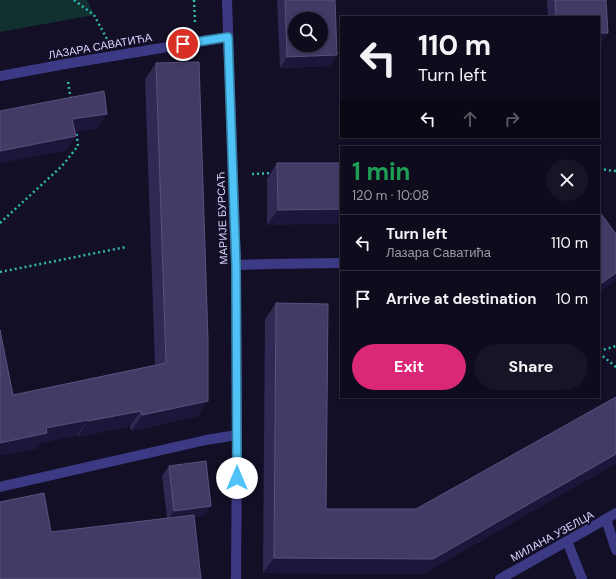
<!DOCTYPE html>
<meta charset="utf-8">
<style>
:root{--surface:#0e0b1c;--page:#171425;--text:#f1f3f6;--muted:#9b9ba3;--line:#2e2b3b;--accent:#db2777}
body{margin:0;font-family:"DM Sans",sans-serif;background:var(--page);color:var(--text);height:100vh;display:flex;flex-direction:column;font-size:15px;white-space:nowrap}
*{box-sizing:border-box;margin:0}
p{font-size:13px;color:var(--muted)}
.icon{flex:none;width:22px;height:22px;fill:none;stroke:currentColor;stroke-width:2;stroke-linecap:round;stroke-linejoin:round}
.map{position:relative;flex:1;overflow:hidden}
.details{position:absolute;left:340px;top:146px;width:260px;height:252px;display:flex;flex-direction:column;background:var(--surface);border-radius:0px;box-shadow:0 2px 6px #0003,0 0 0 1px var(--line)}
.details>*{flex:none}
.top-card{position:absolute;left:340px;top:16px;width:260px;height:122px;border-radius:0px;box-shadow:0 2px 6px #0003,0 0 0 1px var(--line);background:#0e0b1c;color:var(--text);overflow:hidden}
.fabs{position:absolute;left:288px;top:12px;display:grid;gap:8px}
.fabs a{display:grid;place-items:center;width:40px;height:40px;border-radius:50%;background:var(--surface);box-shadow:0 2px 6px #0003,0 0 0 1px var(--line);font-size:20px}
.pin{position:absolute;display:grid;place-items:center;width:34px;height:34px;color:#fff;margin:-17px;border:2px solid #fff;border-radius:50%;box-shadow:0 1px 4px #0007}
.me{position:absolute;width:44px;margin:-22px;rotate:0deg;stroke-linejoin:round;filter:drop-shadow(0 0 3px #0008)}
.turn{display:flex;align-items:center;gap:14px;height:84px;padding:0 12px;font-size:18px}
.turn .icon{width:52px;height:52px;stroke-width:2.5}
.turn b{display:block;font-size:28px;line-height:34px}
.lanes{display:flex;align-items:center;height:38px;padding:0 12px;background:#0003;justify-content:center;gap:20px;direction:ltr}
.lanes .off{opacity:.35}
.round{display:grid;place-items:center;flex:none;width:42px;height:42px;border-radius:21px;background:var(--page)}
.summary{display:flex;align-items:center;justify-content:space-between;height:68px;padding:0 12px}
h1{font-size:24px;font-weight:700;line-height:30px;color:#1e9e55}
.cta{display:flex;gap:8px;margin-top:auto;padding:8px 12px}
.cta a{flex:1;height:46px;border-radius:24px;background:var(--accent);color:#fff;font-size:16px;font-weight:700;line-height:46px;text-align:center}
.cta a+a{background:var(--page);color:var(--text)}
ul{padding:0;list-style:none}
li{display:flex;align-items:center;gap:12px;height:56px;padding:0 12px;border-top:1px solid var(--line)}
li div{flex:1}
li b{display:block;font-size:15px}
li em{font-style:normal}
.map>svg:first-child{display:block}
.park{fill:#12302f}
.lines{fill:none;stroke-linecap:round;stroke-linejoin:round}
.path{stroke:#2fb8b0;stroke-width:2.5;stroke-dasharray:2 3;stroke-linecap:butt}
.minor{stroke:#3d3a85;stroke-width:10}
.tertiary{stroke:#3d3a85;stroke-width:10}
.wall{fill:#312854}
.shaded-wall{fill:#1d163a}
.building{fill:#433a66;stroke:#5a527e;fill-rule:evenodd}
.route-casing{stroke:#337fa1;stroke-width:10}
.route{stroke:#4fc3f7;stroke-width:7}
.labels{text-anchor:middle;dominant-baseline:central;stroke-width:4;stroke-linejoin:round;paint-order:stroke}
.street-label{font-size:11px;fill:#d9d4ff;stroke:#130f26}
</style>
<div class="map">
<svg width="616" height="579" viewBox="0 0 616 579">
<rect width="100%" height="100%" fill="#130f26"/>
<path class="park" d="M0 0H87L94 15 0 32Z"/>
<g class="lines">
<path class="path" d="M74 0 94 15 107 39
M194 0 195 23
M68 82 71 101
M599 169 616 171
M252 174 273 173
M0 223 62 166 78 146 76 129
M0 272 126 247
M599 351 616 346
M599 353 616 367"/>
<path class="minor" d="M0 76 65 64 228 37
M236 265 268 264 341 263
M0 487 206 440 237 435
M606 519 616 513"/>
<path class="tertiary" d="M227 0 236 265 237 435 236 579
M567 541 582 579
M500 579 606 519 616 550"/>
</g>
<path class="wall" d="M277 0H335L330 66 280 68Z
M547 0H606L608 33 601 43H599V17H548Z
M156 63 198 416 131 431 130 426 77 437V435L41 443 36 449 13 395 155 365 145 79Z
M277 163H341L267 225V179Z
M276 303 326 509H416L616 397V463L423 574 263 573 265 319Z
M169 466 204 516 51 532 167 518 162 476Z"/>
<path class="shaded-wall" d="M599 33H608L601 43H599Z
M337 55 330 66 280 68 287 57Z
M107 114 97 129 62 134 72 119Z
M76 136 66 151 0 163V151Z
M341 209V224L267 225 278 210Z
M616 273V280L599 293V285Z
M208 401 198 416 131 431 142 415Z
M141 411 130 426 77 437 88 421Z
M88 420 77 435 41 443 36 449 0 456V443L46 428Z
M616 454V463L423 574 263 573 274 558Z
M211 506 204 516 167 521 174 511Z"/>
<path class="building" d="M285 0H335L337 55 287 57ZM295 19H321V45H295Z
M555 0H606L608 33H599V17H556Z
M199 62 208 340V401L142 415 141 411 88 421V420L46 428 47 433 0 443V330L13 395 166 363 156 63Z
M104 91 107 114 72 119 76 136 0 151V111Z
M277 163H341V209L278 210Z
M599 211 616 234V273L599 285Z
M276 303 328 304 326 509H416L616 397V454L433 559 274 558Z
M206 461 211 506 174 511 169 466Z
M44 493 51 532 194 515 201 579H0V502Z"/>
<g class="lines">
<defs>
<path id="route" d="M183 44 228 37 236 266 237 478"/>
</defs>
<use href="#route" class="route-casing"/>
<use href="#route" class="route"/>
</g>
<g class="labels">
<g class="street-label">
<text transform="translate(100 46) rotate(-10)">ЛАЗАРА САВАТИЋА</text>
<text transform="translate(222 218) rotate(-92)">МАРИЈЕ БУРСАЋ</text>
<text transform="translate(552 536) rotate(-29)">МИЛАНА УЗЕЛЦА</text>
</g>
</g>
</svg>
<div class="fabs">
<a><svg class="icon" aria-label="search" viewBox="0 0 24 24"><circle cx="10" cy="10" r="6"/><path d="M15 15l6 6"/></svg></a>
</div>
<div class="pin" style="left:183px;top:44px;background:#d93025"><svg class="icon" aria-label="arrive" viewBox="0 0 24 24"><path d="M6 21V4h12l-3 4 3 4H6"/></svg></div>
<svg class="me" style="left:237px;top:478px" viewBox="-20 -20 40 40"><circle r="19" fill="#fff"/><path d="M0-13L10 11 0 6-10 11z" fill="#4fc3f7"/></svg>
<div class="top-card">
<div class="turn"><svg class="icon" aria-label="left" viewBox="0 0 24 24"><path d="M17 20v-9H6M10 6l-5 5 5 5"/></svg><div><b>110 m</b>Turn left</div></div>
<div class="lanes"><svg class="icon" aria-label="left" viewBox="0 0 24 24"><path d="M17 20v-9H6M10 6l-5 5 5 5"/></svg><svg class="icon off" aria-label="ahead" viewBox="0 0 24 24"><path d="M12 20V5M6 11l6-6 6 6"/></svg><svg class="icon off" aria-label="right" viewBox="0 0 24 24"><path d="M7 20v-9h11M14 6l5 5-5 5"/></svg></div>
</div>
<section class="details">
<div class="summary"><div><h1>1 min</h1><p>120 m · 10:08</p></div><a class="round"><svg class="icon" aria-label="close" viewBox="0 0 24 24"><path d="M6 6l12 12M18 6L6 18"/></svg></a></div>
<ul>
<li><svg class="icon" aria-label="left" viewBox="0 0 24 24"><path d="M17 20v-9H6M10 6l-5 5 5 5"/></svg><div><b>Turn left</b><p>Лазара Саватића</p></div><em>110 m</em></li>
<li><svg class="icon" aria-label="arrive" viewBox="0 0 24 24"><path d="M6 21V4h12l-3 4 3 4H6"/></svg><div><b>Arrive at destination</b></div><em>10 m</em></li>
</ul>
<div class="cta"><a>Exit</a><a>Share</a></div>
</section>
</div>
